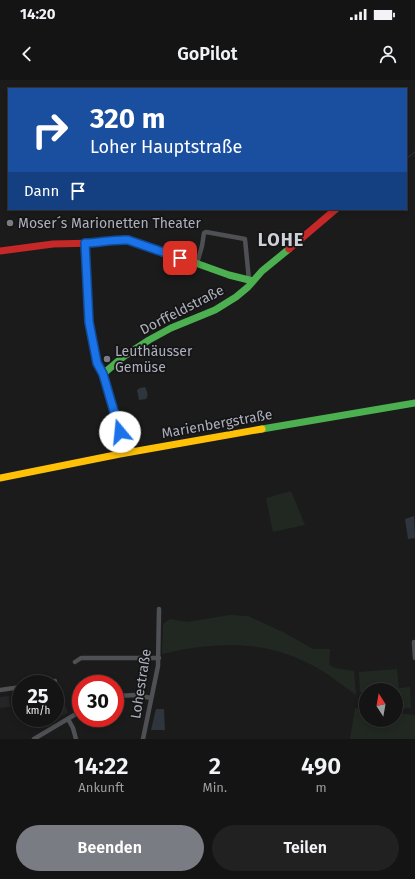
<!DOCTYPE html>
<html lang="de">
<meta charset="utf-8">
<style>
:root{--surface:#141414;--page:#212122;--text:#f1f3f6;--muted:#9d9ea0;--line:#333334;--accent:#7a7c83}
body{margin:0;font-family:"Fira Sans",sans-serif;background:var(--page);color:var(--text);height:100vh;display:flex;flex-direction:column;font-size:15px;white-space:nowrap}
*{box-sizing:border-box;margin:0}
p{font-size:13px;color:var(--muted)}
.icon{flex:none;width:22px;height:22px;fill:none;stroke:currentColor;stroke-width:2;stroke-linecap:round;stroke-linejoin:round}
.map{position:relative;height:659px;overflow:hidden}
.side{display:flex;flex-direction:column;background:var(--surface);flex:1}
.side>*{flex:none}
.banner{position:absolute;left:8px;top:8px;width:399px;height:122px;border-radius:0px;box-shadow:0 2px 6px #0003,0 0 0 1px var(--line);background:#1a4fa0;color:#fff;overflow:hidden}
.needle{width:26px;rotate:349deg}
.controls{position:absolute;left:359px;top:603px;display:grid;gap:8px}
.controls a{display:grid;place-items:center;width:44px;height:44px;border-radius:50%;background:var(--surface);box-shadow:0 2px 6px #0003,0 0 0 1px var(--line);font-size:20px}
.speed{position:absolute;left:12px;top:595px;display:flex;gap:8px;font-size:20px;font-weight:700;text-align:center}
.speed>*{display:grid;place-content:center;width:52px;height:52px;border-radius:50%;background:var(--surface);box-shadow:0 2px 6px #0003,0 0 0 1px var(--line);line-height:1}
.speed small{font-size:10px;font-weight:400}
.speed .limit{border:6px solid #d22;background:#fff;color:#111}
.pin{position:absolute;display:grid;place-items:center;width:34px;height:34px;color:#fff;margin:-17px;border-radius:8px;box-shadow:0 2px 6px #0006}
.me{position:absolute;width:44px;margin:-22px;rotate:343deg;stroke-linejoin:round;filter:drop-shadow(0 0 3px #0008)}
.turn{display:flex;align-items:center;gap:14px;height:84px;padding:0 16px;font-size:18px}
.turn .icon{width:52px;height:52px;stroke-width:2.5}
.turn b{display:block;font-size:28px;line-height:34px}
.then{display:flex;align-items:center;height:38px;padding:0 16px;background:#0003;gap:8px;font-size:15px}
.eta{display:flex;justify-content:space-evenly;align-items:center;height:68px;text-align:center}
.eta b{font-size:24px;font-weight:600;line-height:28px}
.action{display:flex;gap:8px;margin-top:auto;padding:8px 16px}
.action a{flex:1;height:46px;border-radius:24px;background:var(--accent);color:#fff;font-size:16px;font-weight:600;line-height:46px;text-align:center}
.action a+a{background:var(--page);color:var(--text)}
.status{display:flex;justify-content:space-between;align-items:center;height:28px;padding:0 20px;background:var(--surface);direction:ltr}
.status svg{height:11px;fill:currentColor}
header{display:flex;justify-content:space-between;align-items:center;height:52px;padding:0 16px;background:var(--surface);font-size:18px;font-weight:600}
.map>svg:first-child{display:block}
.built{fill:#252527}
.green{fill:#212822}
.water{fill:#2e353d}
.lines{fill:none;stroke-linecap:round;stroke-linejoin:round}
.stream{stroke:#2e353d;stroke-width:1}
.street{stroke:#4f5054;stroke-width:4.5}
.fast{stroke:#4caf50;stroke-width:7}
.slow{stroke:#ffc107;stroke-width:7}
.jam{stroke:#c62828;stroke-width:7}
.route-casing{stroke:#114b97;stroke-width:10}
.route{stroke:#1a73e8;stroke-width:7}
.poi-dot{fill:#7a7c83;stroke:#151517;stroke-width:1.5}
.labels{text-anchor:middle;dominant-baseline:central;stroke-width:3.5;stroke-linejoin:round;paint-order:stroke}
.poi-label{font-size:14px;fill:#adb0bb;stroke:#151517;text-anchor:start}
.street-label{font-size:14px;fill:#adb0bb;stroke:#151517}
.district-label{font-size:18px;font-weight:bold;letter-spacing:1px;fill:#ced0d7;stroke:#151517}
</style>
<div class="status"><b>14:20</b><svg viewBox="0 0 49 12"><path d="M0 12V9h3v3zM5 12V6h3v6zM10 12V3h3v9zM15 12V0h3v12zM26 1h20v11H26zM47 4h2v5h-2z"/></svg></div>
<header><svg class="icon" aria-label="back" viewBox="0 0 24 24"><path d="M15 5l-7 7 7 7"/></svg>GoPilot<svg class="icon" aria-label="person" viewBox="0 0 24 24"><circle cx="12" cy="8" r="4"/><path d="M4 21q1-7 8-7t8 7"/></svg></header>
<div class="map">
<svg width="415" height="659" viewBox="0 0 415 659">
<rect width="100%" height="100%" fill="#1b1b1b"/>
<path class="built" d="M9 616 10 627 0 628V617Z
M65 625 68 633 55 638V627Z"/>
<path class="green" d="M291 411 305 445 273 452 266 418Z
M230 535 248 536 285 553 313 569H330L329 585 335 588 354 591 356 615C341 604 325 591 308 583 261 559 212 562 162 574L163 544 170 539 187 542Z
M397 589 399 608 410 607 411 628 396 629V610H366V612H360L359 592Z
M355 628 366 630V640H396V633L415 635V659H350Z"/>
<path class="water" d="M145 307C147 311 149 315 146 319L139 320 137 310 140 308Z
M414 436 415 458 408 459 405 439Z
M156 629H164L165 650H151Z"/>
<g class="lines">
<path class="stream" d="M406 79 415 72"/>
<path class="street" d="M85 163C86 198 86 231 93 265 95 275 97 286 103 294L126 373
M197 183 202 166 204 153 206 152 245 159 249 200
M414 562 415 578
M75 582 81 578H159
M37 604 55 601
M0 610 21 607
M115 616 136 615 151 618
M68 639 73 648 76 659
M34 659 81 631
M143 659 158 586 159 529"/>
<path class="fast" d="M162 171 229 195 253 201
M103 294 123 277 149 260 171 248 215 230 236 217 248 207 262 191 289 169
M262 349 415 323"/>
<path class="slow" d="M0 398 120 374 262 349"/>
<path class="jam" d="M289 169 336 129
M0 171 53 164 97 163 121 160 137 162 162 171"/>
</g>
<g class="lines">
<defs>
<path id="route" d="M120 352 103 294 97 283 89 242 85 163C99 163 113 159 128 160L180 178"/>
</defs>
<use href="#route" class="route-casing"/>
<use href="#route" class="route"/>
</g>
<g class="poi-dot">
<circle cx="10" cy="143" r="4"/>
<circle cx="107" cy="279" r="4"/>
</g>
<g class="labels">
<g class="poi-label">
<text x="18" y="143">Moser´s Marionetten Theater</text>
<text x="115" y="271">Leuthäusser<tspan x="115" dy="16">Gemüse</tspan></text>
</g>
<g class="street-label">
<text transform="translate(182 230) rotate(-27)">Dorffeldstraße</text>
<text transform="translate(217 344) rotate(-10)">Marienbergstraße</text>
<text transform="translate(141 604) rotate(-81)">Lohestraße</text>
</g>
<g class="district-label">
<text x="281" y="160">LOHE</text>
</g>
</g>
</svg>
<div class="controls">
<a><svg class="needle" viewBox="-14 -14 28 28"><path d="M0-13l5 13h-10z" fill="#e53935"/><path d="M0 13l5-13h-10z" fill="#9d9ea0"/></svg></a>
</div>
<div class="speed"><div>25<small>km/h</small></div><div class="limit">30</div></div>
<div class="pin" style="left:180px;top:178px;background:#d93025"><svg class="icon" aria-label="arrive" viewBox="0 0 24 24"><path d="M6 21V4h12l-3 4 3 4H6"/></svg></div>
<svg class="me" style="left:120px;top:352px" viewBox="-20 -20 40 40"><circle r="19" fill="#fff"/><path d="M0-13L10 11 0 6-10 11z" fill="#1a73e8"/></svg>
<div class="banner">
<div class="turn"><svg class="icon" aria-label="right" viewBox="0 0 24 24"><path d="M7 20v-9h11M14 6l5 5-5 5"/></svg><div><b>320 m</b>Loher Hauptstraße</div></div>
<div class="then">Dann<svg class="icon" aria-label="arrive" viewBox="0 0 24 24"><path d="M6 21V4h12l-3 4 3 4H6"/></svg></div>
</div>
</div>
<section class="side">
<div class="eta">
<div><b>14:22</b><p>Ankunft</p></div>
<div><b>2</b><p>Min.</p></div>
<div><b>490</b><p>m</p></div>
</div>
<div class="action"><a>Beenden</a><a>Teilen</a></div>
</section>
